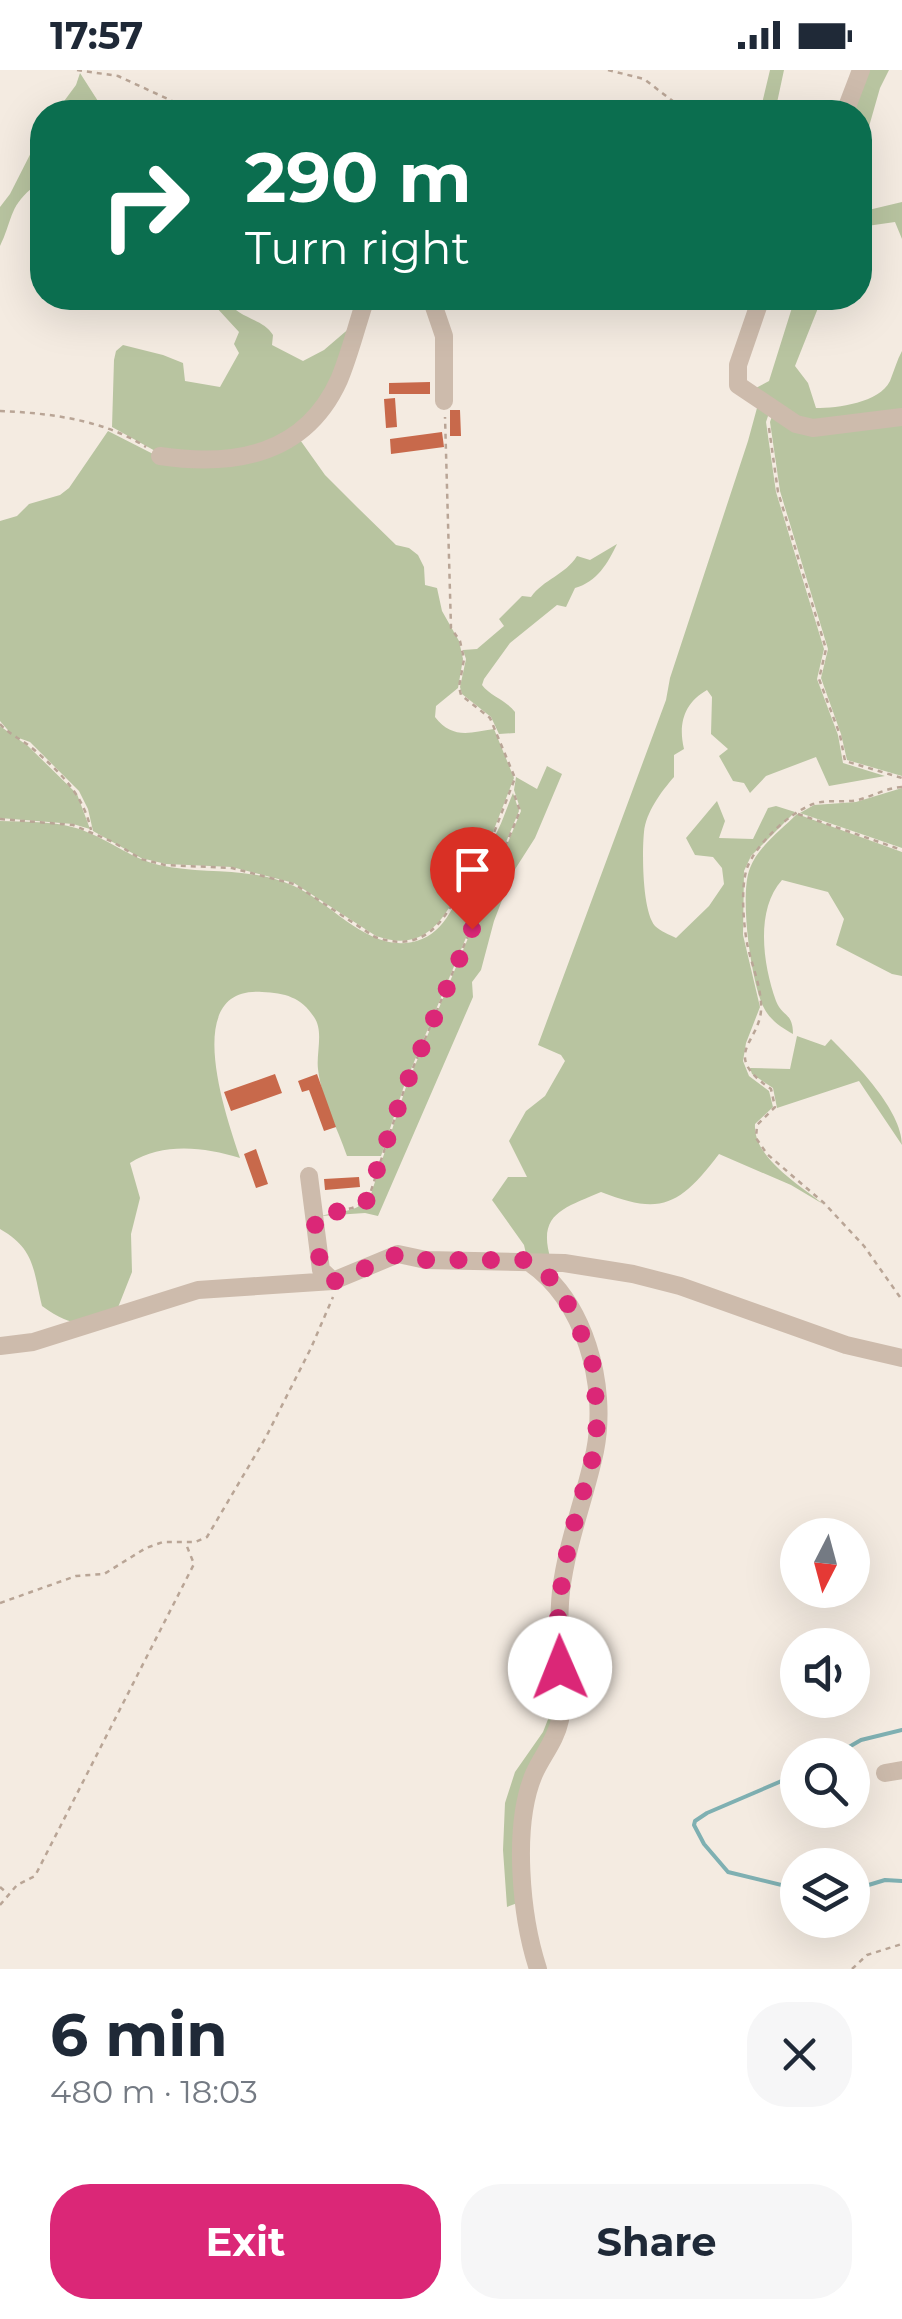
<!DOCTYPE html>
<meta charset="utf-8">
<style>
:root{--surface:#fff;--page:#f6f6f7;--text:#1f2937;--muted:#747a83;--accent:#db2777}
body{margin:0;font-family:Montserrat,sans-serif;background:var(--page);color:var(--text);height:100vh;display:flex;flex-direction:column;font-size:38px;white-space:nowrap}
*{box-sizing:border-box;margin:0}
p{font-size:32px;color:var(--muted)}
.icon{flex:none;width:55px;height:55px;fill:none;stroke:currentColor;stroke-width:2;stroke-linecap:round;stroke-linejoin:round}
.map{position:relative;height:1899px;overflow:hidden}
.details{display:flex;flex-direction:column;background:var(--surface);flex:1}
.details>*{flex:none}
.hud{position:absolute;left:30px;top:30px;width:842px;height:210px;border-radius:40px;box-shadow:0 10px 40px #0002;background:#0b6e4f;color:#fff;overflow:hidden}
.needle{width:65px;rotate:186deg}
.buttons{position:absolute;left:780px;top:1448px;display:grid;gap:20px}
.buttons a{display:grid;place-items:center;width:90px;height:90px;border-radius:50%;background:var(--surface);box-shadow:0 10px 40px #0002;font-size:50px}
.pin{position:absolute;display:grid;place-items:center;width:85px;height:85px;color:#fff;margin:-102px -42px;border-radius:50% 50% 50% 0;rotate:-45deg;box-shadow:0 0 10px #0007}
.pin .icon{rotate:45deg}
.me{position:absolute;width:110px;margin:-55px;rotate:359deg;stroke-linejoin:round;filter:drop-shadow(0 0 8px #0008)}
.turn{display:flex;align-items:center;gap:35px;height:210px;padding:0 50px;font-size:45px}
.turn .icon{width:130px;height:130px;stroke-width:2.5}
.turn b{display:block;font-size:70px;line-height:85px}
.round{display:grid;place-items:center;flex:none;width:105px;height:105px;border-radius:40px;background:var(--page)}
.summary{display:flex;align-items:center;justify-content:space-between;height:170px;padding:0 50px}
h1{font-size:60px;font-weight:700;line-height:75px}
.cta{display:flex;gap:20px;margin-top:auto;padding:20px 50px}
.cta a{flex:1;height:115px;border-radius:40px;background:var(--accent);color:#fff;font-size:40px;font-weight:700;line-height:115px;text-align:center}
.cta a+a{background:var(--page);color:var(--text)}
.status{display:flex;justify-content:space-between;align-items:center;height:70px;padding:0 50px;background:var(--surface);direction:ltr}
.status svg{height:28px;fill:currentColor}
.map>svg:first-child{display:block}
.green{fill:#b8c4a0}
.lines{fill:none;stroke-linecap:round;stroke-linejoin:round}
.stream{stroke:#7fb0b2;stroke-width:4}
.building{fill:#c8694b}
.path{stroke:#b9a596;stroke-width:2.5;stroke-dasharray:5 5;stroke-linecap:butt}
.street{stroke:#cdbbac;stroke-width:18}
.route{stroke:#db2777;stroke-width:18;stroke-dasharray:0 32.4}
</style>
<div class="status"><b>17:57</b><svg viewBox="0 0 49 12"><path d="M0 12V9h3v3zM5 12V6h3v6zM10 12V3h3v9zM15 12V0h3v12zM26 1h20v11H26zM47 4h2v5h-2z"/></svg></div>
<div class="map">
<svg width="902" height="1899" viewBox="0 0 902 1899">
<rect width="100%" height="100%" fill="#f4ebe1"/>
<path class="green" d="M770 0H784L775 42H760Z
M867 0H889L880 18 860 88V42H850Z
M80 3 105 42H56L76 15Z
M42 61V124L31 119C9 137 12 152 0 176V137L10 124Z
M902 132V169L895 152 860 157V142Z
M215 228H226C236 249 262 247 273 265L272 275 303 291 324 280 352 256 335 310 312 344 259 382H157L112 357 114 290 116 281 123 275 163 285 183 293 185 311 220 317 239 283 234 274 239 262 216 237Z
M795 228H822L795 296 808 313 816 338C838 338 879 333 890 311 894 301 897 290 902 281V344L808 353 754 319 769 311Z
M750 328 770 340 766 352 776 422 824 579 817 609 838 665 843 693 885 706 829 716 816 687 766 706 750 723 744 713 733 711 719 686 728 679 711 664 712 627 707 620C684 633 678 654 684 679L674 685V707C661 722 646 742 644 762 642 782 642 841 655 856 660 861 670 865 676 868L709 836 724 814 722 798 713 787 695 785 686 768 717 731 725 751 719 768 753 769 768 738 776 736 795 742 751 786 744 801 743 865 760 937 746 973 743 991 749 1006 769 1021 773 1037 755 1054C753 1088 799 1114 823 1134L791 1115 719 1084C680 1135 662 1146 601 1122 565 1138 536 1143 551 1190L527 1188 524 1175 492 1130 508 1107H527L509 1071 526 1041 545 1026 565 991 561 985 538 975 666 630 670 608 748 371 757 338Z
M773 343 799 359 902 351V706L847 690 841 664 821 608 828 579 780 421 770 352Z
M108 361 159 387 176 392 298 367 325 405 357 437 396 475 409 478 418 485 424 497 425 515 437 518 442 541 459 571 463 589 458 618 436 636 435 647C452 669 469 663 494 659L514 708 489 772 480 779C454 822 441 889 376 866L294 813 232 797 166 794 141 788 93 761 88 739 79 721 30 672 13 666 0 651V451L17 446 29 434 60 425 69 418Z
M617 474C608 493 597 512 575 518L566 537 557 535 510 573 484 609 482 615C490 626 506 630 515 642V663L499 664 491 647 462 624 460 617 466 589 463 580 477 579 504 556 499 549 522 526 531 527C544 509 565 505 577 486L590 490Z
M0 656 28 676 77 724 90 759 73 754 0 748Z
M547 696 562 704 535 768 512 804 494 851 481 900 472 912 473 927 378 1146 365 1143 320 1146C339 1141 361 1143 371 1124L406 1017 521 741 514 720 516 707 537 719Z
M902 718V778L800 743 814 735 856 732Z
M513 723 519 741 404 1016 381 1086H347C338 1059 321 1028 318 999 316 983 324 961 314 947 301 927 285 923 262 922 179 916 227 1048 240 1088 204 1077 163 1072 130 1093L140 1128 131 1164 132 1202 115 1245C81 1255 73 1258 42 1236 33 1199 35 1179 0 1159V751C24 752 53 751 76 758 106 767 129 788 159 795 203 805 250 796 294 816 334 834 374 889 422 869 450 858 459 821 473 796 478 787 486 781 491 772 501 758 506 739 513 723Z
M797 744 902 782V906L892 904 836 875 844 849 828 822 782 810C755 840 763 895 776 931 782 947 793 942 793 964 782 958 770 950 764 938 751 913 739 824 750 798 758 777 781 760 797 744Z
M797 966 825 976 831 969C855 993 902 1040 902 1075L859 1011 777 1038 773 1018 752 1004 750 998 790 999Z
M556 1629 554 1647 530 1704 520 1832 507 1837 503 1780 505 1733 515 1702 543 1662Z"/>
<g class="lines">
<path class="stream" d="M835 1685 861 1670 902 1660
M798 1704 707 1743 695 1751 694 1755 704 1774 728 1802 798 1819
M852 1820 885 1810 902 1811"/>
</g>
<path class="building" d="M430 312V324H389V313Z
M395 328 397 357 386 358 384 329Z
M450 340H460L461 366H450Z
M442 362 444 377 391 384 390 369Z
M275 1004 282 1023 231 1041 224 1022Z
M317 1004 336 1057 324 1061 309 1020 302 1022 298 1011Z
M256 1079 268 1114 256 1118 244 1084Z
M359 1107 360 1117 325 1120 324 1109Z"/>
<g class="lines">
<path class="path" d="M77 0 118 6 196 42
M608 0 644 9 687 42
M0 341C50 343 104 350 146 377
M769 358 778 422 826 579 819 609 840 665 845 691 902 708
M0 654C10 665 21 669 32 678 60 702 83 724 91 760
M902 717C886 718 873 726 858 730 843 733 827 729 813 734 789 743 756 774 747 798 741 816 743 847 746 867 749 889 760 911 761 934 764 972 717 982 771 1019L775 1037 757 1055 756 1068 767 1084 824 1133 864 1176 902 1230
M798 744 902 780
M0 749 73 755 113 772 141 789 165 795 232 798 294 814 375 867C441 890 454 824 481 780L490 773 515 708 490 648 461 625 459 617 464 589 460 571 451 558 445 347
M329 1142C346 1139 361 1140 370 1124L405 1017 520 741 513 721
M0 1533 76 1506 104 1504 146 1478 163 1472H195L207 1467 266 1367 311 1278 333 1227
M0 1817 7 1823
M0 1835 17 1815 35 1806 194 1494 186 1474
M852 1899 867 1885 902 1874"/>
<path class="street" d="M845 42 861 0
M431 228 444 266V331
M761 228 738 295V315L796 354 813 358 902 347
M160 386C235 397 305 385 339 310 350 284 357 254 366 228
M309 1106 321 1200 333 1211
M527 1191C585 1229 608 1315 595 1381 585 1428 567 1472 561 1521 558 1549 559 1576 560 1604 560 1619 563 1635 560 1650 556 1670 542 1686 534 1704 512 1756 521 1847 538 1899
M0 1276 33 1272 198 1220 333 1211 398 1184 426 1190 564 1193 633 1204 680 1216 846 1275 902 1288
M885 1703 902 1700"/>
</g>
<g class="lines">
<path class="route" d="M472 859 405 1017 366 1132 356 1138 314 1146 321 1200 333 1212 398 1184 426 1190H527L547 1204 566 1230 592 1288 597 1343 596 1376 569 1472 562 1512 558 1546 560 1598"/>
</g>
</svg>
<div class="buttons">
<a><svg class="needle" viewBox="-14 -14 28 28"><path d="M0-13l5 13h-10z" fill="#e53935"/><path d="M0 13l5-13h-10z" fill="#747a83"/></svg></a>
<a><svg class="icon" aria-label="sound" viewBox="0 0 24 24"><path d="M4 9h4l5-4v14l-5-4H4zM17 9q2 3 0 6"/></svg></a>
<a><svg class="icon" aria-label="search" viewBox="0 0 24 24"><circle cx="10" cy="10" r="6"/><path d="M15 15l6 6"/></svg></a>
<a><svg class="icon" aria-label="layers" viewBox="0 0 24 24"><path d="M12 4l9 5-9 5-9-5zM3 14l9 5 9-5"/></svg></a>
</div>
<div class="pin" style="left:472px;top:859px;background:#d93025"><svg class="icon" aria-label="arrive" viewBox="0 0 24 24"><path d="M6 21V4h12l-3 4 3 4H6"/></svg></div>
<svg class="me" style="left:560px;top:1598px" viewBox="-20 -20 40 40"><circle r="19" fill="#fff"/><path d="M0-13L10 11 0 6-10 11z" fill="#db2777"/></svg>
<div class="hud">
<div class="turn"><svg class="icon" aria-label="right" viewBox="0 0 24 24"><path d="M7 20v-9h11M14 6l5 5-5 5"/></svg><div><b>290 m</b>Turn right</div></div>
</div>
</div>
<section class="details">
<div class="summary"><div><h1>6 min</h1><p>480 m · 18:03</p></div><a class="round"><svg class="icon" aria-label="close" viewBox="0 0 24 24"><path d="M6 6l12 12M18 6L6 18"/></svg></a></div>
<div class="cta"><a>Exit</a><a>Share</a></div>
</section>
